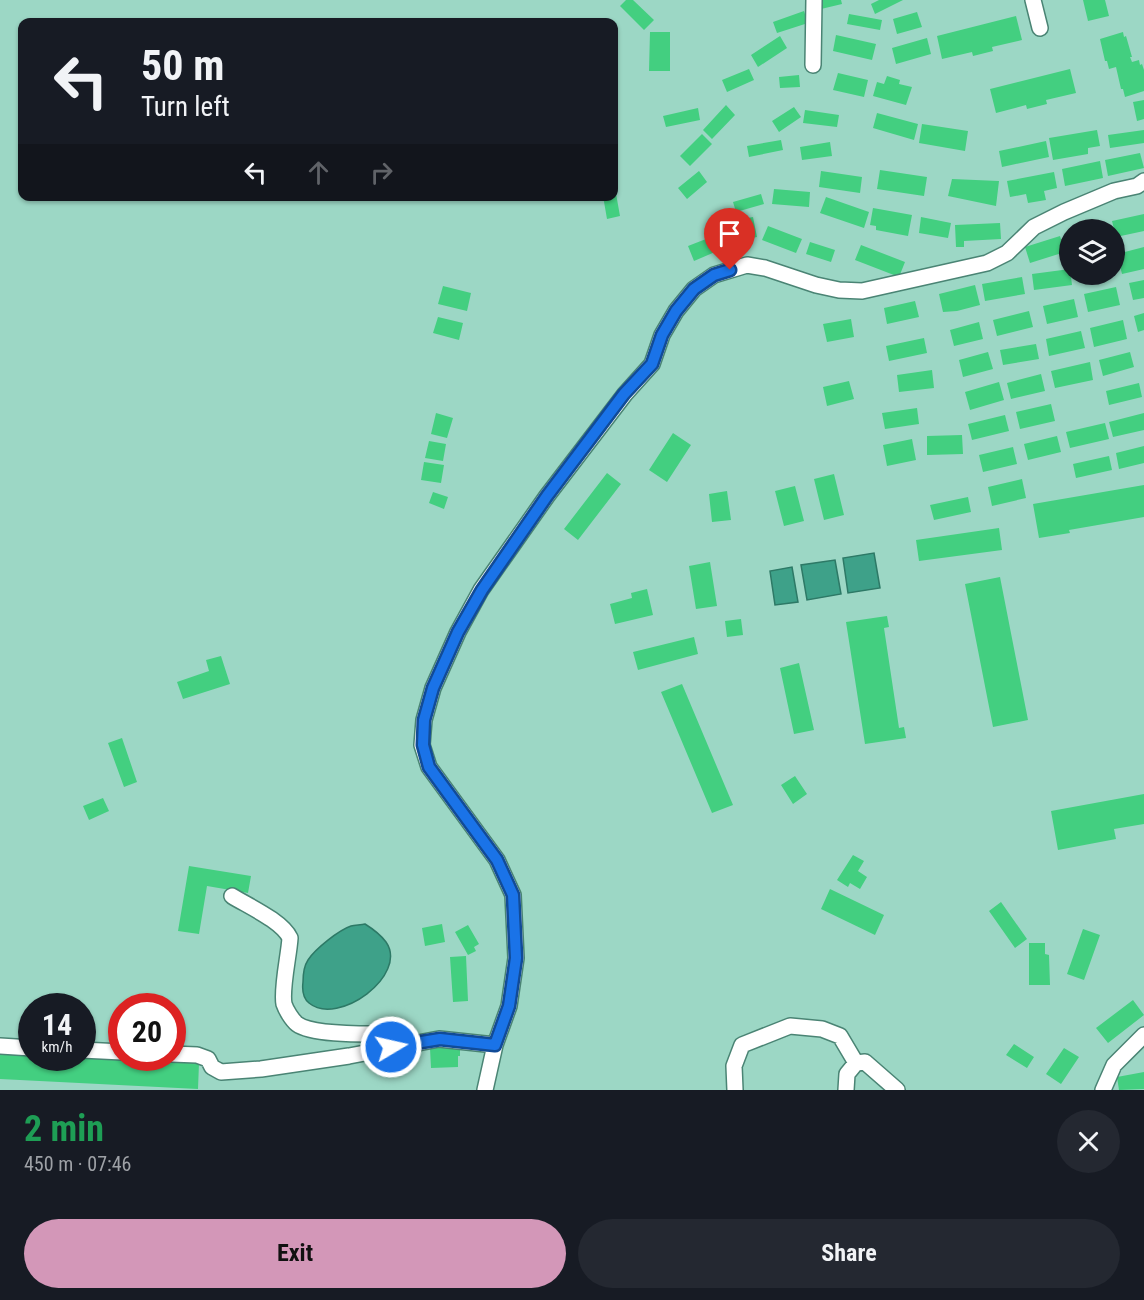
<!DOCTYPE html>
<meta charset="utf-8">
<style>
:root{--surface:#171b24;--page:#242831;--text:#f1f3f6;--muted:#9ea1a6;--accent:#d397b8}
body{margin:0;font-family:"Roboto Condensed",sans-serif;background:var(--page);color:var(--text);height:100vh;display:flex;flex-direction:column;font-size:22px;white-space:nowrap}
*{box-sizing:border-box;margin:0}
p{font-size:20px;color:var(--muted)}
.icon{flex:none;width:33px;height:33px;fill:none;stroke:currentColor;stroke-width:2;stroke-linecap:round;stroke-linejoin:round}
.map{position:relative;height:1090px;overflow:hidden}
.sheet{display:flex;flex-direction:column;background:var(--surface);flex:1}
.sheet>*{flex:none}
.banner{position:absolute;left:18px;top:18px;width:600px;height:183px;border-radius:12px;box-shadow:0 2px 4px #0004;background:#171b24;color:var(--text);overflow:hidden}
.tools{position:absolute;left:1059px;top:219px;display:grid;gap:12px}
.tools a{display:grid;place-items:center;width:66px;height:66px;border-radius:50%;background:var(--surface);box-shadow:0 2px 4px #0004;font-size:30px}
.speed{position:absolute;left:18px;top:993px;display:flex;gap:12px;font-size:30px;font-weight:700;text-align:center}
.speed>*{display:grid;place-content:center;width:78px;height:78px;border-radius:50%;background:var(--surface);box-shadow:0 2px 4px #0004;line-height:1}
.speed small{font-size:15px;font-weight:400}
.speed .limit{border:9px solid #d22;background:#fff;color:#111}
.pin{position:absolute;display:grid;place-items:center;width:51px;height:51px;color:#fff;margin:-62px -26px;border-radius:50% 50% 50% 0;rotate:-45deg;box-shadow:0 0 6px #0007}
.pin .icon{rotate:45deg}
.me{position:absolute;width:66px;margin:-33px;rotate:81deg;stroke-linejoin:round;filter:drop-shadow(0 0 4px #0008)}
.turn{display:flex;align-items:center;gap:21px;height:126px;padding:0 24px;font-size:27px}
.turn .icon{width:78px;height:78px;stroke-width:2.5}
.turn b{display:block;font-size:42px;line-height:51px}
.lanes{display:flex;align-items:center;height:57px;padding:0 24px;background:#0003;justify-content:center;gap:30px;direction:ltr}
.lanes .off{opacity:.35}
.round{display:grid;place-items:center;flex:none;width:63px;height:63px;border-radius:32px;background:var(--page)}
.overview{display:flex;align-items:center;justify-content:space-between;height:102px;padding:0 24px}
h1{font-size:36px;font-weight:700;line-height:45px;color:#1e9e55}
.action{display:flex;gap:12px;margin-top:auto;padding:12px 24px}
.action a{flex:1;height:69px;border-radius:36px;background:var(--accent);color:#111;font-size:24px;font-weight:700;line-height:69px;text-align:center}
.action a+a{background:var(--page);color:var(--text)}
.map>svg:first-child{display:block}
.water{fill:#3ea189;stroke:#2d7966;stroke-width:1.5}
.building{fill:#43cf80}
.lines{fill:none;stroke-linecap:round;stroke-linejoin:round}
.minor-casing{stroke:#4a8474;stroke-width:18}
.minor{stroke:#fff;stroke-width:15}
.route-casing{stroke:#114b97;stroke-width:15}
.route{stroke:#1a73e8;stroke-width:10}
</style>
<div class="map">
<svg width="1144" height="1090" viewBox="0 0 1144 1090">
<rect width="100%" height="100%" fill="#9cd7c5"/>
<path class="water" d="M874 553 880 588 848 593 843 558Z
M835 560 841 594 807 600 801 565Z
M792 567 798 602 775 605 770 571Z
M365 924C373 929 380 934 386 942 409 975 338 1027 309 1003 303 998 302 990 303 982 303 975 304 966 308 960 315 949 339 930 351 926 355 925 361 925 365 924Z"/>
<path class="building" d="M626 0H633L654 20 644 30 620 6Z
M819 0H841L842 4 821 9Z
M879 0H903L875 14 871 4Z
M1083 0H1105L1109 16 1088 21Z
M804 11 808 23 777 33 773 22Z
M917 12 922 27 897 34 893 19Z
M849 14 882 20 880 30 847 24Z
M1016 16 1022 40 992 47 993 51 973 56 972 52 942 59 937 36Z
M650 32H670V71H649Z
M1123 32 1124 37 1126 36 1132 57H1130L1132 62 1139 60 1140 65 1142 64 1144 70V91L1125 97 1123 89H1121L1116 67 1109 69 1107 61H1105L1100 39Z
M836 35 876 44 872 60 833 51Z
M780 36 787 48 758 67 751 55Z
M927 38 931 54 896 64 892 48Z
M749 69 754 80 727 92 722 80Z
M1070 69 1076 93 1046 100 1047 104 1027 109 1026 105 996 113 990 89Z
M838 73 868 80 864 97 833 90Z
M799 75 800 87 780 88 779 77Z
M887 76 900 80 899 84 912 87 906 105 873 96 877 82 884 84Z
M1144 100V119L1137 121 1133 102Z
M726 105 735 115 712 139 703 130Z
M794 107 801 117 779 132 772 121Z
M698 108 700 120 666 127 663 116Z
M805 110 839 115 837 127 803 123Z
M877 113 918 124 914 140 873 128Z
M922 124 968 131 965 151 919 143Z
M1097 130 1100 146 1088 148V154L1053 160 1049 138Z
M1144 130V143L1110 148 1108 135Z
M702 134 712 144 690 166 680 156Z
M781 140 783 150 749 157 747 146Z
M1046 141 1049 157 1002 167 999 151Z
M830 142 832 156 802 160 800 147Z
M1140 153 1144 168 1108 176 1105 160Z
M1100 161 1103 178 1065 186 1062 169Z
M880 170 927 177 924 196 877 189Z
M699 171 707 182 687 199 678 188Z
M821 171 862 177 860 193 819 187Z
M1054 172 1057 188 1044 191 1046 200 1028 203 1026 194 1010 197 1007 181Z
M952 179 999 181 996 206 948 196Z
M614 188H615L620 216 607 219 603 196H614Z
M774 189 810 192 809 207 772 204Z
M761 194 764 204 736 212 733 202Z
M826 197 869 212 864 228 820 213Z
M873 208 912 215 908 236 876 230V226L870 225Z
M1144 214V231L1116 237 1112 221Z
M753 217 757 237 731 242 727 222Z
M921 217 951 223 948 238 919 233Z
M1000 223 1001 239 964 241V247H956L955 225Z
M768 226 802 239 796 253 762 240Z
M724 232 729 246 694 261 688 246Z
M1060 236 1065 252 1030 263 1025 247Z
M810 242 835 250 831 262 806 254Z
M861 245 905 262 899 277 855 260Z
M1144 247V269L1122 274 1117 254Z
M1070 269 1072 285 1034 290 1032 274Z
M1022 277 1025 294 985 301 982 284Z
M1144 280V298L1133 300 1129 283Z
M975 285 980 305 957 311 943 312 939 294Z
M443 286 471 293 467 311 438 304Z
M1116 287 1120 305 1088 312 1084 294Z
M1074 299 1078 317 1047 324 1043 306Z
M915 301 919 317 887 324 884 308Z
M1029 311 1033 327 997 336 993 320Z
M1144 313V330L1138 332 1134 316Z
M438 317 463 323 459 340 433 333Z
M851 319 854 337 827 342 823 324Z
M1123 320 1127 339 1094 347 1090 328Z
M979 322 983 339 954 346 950 330Z
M1081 331 1085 348 1049 356 1046 339Z
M924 338 927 353 889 361 886 346Z
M1036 344 1039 359 1003 365 1000 350Z
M988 352 993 369 963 377 959 360Z
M1130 352 1134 367 1103 376 1099 360Z
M1090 362 1093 380 1055 388 1051 371Z
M932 370 934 388 899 392 897 375Z
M1041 374 1045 391 1011 399 1007 383Z
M849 381 854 399 827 406 823 387Z
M999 382 1004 400 970 410 965 392Z
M1139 383 1142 397 1109 405 1106 391Z
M1051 404 1055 421 1020 429 1016 412Z
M917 408 919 424 885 429 882 413Z
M436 413 453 418 447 438 431 434Z
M1144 413V430L1113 437 1109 422Z
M1005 415 1009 431 972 440 968 424Z
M1105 423 1109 439 1070 448 1066 432Z
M673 433 691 445 667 482 649 470Z
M962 435 963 454 927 455V436Z
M1057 436 1061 452 1028 460 1024 444Z
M912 439 916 460 887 466 883 445Z
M429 441 446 444 443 461 425 458Z
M1144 446V463L1119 469 1116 453Z
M1013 447 1017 464 983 472 979 455Z
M1109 456 1112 470 1076 478 1073 464Z
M424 462 444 465 441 483 421 480Z
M607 473 621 484 578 540 564 529Z
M834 474 844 515 824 520 814 479Z
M1022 479 1026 498 992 506 988 487Z
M1144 485V517L1069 530 1070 533 1039 538 1033 504Z
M795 486 804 521 784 526 775 491Z
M727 491 731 520 712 522 709 494Z
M433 492 448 497 444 509 429 503Z
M968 497 971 512 934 520 930 505Z
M999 528 1002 550 919 561 916 540Z
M710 562 717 606 696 609 689 566Z
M1000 577 1028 720 993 727 965 584Z
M647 589 653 615 615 624 610 604 632 598 631 593Z
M887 616 889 627 884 628 899 728 904 727 906 738 865 744 846 622Z
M741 619 743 635 727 637 725 621Z
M694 637 698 654 638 670 633 652Z
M221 656 230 684 183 699 177 682 209 671 206 660Z
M799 663 814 730 794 734 780 668Z
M682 684 733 805 712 813 661 692Z
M122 738 137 782 124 787 108 743Z
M795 776 807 794 793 804 781 785Z
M1144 794V824L1114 829 1116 839 1058 850 1051 811Z
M103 798 109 811 89 820 83 806Z
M853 855 864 861 858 871 867 877 860 889 850 883 848 887 837 880Z
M189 866 251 876 248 893 207 886 199 934 178 931Z
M830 889 884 915 875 935 821 909Z
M1001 902 1027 939 1015 948 989 911Z
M442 924 445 942 425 946 422 928Z
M468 925 479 944 474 947 476 951 468 955 455 932Z
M1083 929 1100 935 1084 980 1067 974Z
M1029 943H1045V954L1049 955 1050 985H1029Z
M466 956 468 1001 453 1002 450 957Z
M1133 1000 1144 1015 1108 1043 1096 1028Z
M1014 1044 1034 1057 1027 1068 1006 1055Z
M460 1045V1056H458V1067L431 1068 430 1048H443V1046Z
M1064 1048 1079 1057 1061 1084 1046 1074Z
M0 1052 32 1054V1058L82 1057 199 1063 198 1089 0 1079Z
M1144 1072V1089L1119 1090 1117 1077Z"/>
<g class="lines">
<defs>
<path id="minor" d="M1033 0 1040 28
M813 65 814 0
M232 896C248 906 282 921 290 938 289 955 281 989 284 1004 286 1010 292 1020 297 1024 312 1035 362 1034 381 1034L391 1047
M0 1046 32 1048
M82 1050 122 1052
M172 1054 197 1055 208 1059 212 1067 221 1072 261 1069 349 1056 439 1039 495 1045
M485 1090 495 1045 509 1006 516 958 513 895 497 860 429 767 422 745 424 720 433 688 458 632 481 590 547 496 625 394 652 364 662 335 676 311 694 289 714 275 747 265 765 268 816 285 839 290 862 291 987 263 1007 253 1034 227 1064 212 1114 191 1137 186 1144 181
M735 1090 734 1066 742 1045 790 1026 822 1029 840 1036 856 1063
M846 1090 847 1074 856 1063 865 1062 897 1090
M1103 1090 1114 1065 1144 1035"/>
</defs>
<use href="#minor" class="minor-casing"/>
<use href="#minor" class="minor"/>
</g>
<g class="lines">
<defs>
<path id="route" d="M391 1047 440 1039 495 1045 509 1006 516 958 513 895 497 860 429 767 423 745 424 720 433 688 458 632 482 590 547 496 624 394 652 364 662 335 676 311 694 289 714 275 730 270"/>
</defs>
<use href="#route" class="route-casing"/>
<use href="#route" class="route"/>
</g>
</svg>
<div class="tools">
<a><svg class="icon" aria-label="layers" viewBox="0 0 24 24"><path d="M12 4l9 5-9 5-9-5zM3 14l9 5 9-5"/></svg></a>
</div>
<div class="speed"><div>14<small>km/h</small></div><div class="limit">20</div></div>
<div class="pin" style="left:730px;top:270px;background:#d93025"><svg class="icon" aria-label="arrive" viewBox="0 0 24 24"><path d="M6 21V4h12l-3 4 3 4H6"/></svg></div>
<svg class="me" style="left:391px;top:1047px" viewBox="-20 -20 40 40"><circle r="17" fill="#1a73e8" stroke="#fff" stroke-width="3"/><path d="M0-11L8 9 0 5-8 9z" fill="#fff"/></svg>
<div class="banner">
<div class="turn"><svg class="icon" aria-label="left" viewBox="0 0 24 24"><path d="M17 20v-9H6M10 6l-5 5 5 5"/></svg><div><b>50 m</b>Turn left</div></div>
<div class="lanes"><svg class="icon" aria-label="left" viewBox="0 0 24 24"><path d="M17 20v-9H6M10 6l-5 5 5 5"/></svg><svg class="icon off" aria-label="ahead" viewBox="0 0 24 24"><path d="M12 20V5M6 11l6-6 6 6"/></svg><svg class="icon off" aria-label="right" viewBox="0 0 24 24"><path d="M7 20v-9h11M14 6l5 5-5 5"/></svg></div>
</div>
</div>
<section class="sheet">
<div class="overview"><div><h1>2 min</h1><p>450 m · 07:46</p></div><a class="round"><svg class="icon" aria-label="close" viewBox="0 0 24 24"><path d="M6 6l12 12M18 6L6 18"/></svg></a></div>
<div class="action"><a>Exit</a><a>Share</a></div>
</section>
